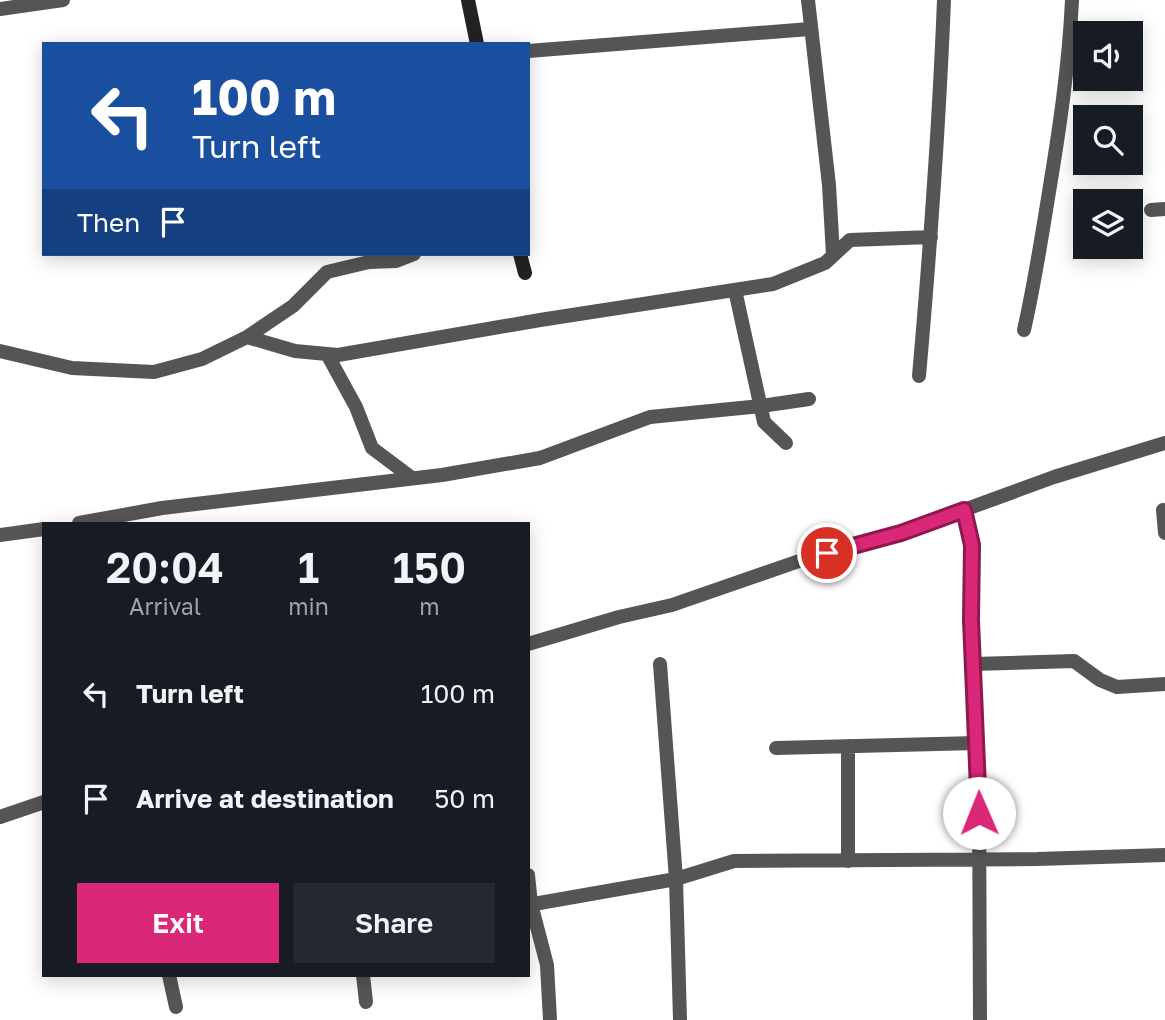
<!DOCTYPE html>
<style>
:root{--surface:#171b24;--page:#242831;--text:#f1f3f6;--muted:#9ea1a6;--accent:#db2777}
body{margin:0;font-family:"Golos Text",sans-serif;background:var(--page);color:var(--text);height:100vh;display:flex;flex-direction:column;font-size:26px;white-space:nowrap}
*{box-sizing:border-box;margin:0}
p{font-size:23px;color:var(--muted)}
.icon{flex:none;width:38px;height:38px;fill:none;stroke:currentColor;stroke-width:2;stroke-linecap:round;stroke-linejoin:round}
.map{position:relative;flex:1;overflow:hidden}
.sheet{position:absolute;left:42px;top:522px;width:488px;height:455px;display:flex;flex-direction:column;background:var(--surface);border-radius:0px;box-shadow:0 4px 18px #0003}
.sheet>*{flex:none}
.banner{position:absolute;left:42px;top:42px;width:488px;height:214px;border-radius:0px;box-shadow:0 4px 18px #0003;background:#1a4fa0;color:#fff;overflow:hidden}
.fabs{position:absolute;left:1073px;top:21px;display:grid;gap:14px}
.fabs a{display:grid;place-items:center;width:70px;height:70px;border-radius:0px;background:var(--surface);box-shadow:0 4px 18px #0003;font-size:35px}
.pin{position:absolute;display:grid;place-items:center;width:60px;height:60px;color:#fff;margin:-30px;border:4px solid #fff;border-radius:50%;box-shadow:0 2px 7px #0007}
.me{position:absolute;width:77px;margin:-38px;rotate:359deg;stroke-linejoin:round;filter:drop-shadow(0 0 5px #0008)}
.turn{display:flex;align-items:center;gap:24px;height:147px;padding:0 35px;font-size:32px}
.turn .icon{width:91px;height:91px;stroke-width:2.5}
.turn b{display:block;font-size:49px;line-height:60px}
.then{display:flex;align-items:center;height:66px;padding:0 35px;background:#0003;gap:14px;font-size:26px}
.eta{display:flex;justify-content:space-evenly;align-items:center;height:119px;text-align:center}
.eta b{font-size:42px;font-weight:600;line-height:49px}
.primary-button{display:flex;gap:14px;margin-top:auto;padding:14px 35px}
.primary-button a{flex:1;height:80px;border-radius:0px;background:var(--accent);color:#fff;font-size:28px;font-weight:600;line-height:80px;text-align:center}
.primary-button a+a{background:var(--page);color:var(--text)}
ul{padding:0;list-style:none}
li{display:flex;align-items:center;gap:21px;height:105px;padding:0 35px}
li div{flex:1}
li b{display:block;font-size:26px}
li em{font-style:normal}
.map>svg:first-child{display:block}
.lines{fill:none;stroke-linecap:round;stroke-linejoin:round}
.street{stroke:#555;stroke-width:14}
.secondary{stroke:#222;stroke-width:14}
.route-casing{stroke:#8e194d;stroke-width:18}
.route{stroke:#db2777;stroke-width:12}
</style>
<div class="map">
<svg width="1165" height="1020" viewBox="0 0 1165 1020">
<rect width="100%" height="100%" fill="#fff"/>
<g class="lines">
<path class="street" d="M808 0 829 185 833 255
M0 9 63 0
M528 51 810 29
M1151 210 1165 209
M735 290 764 422 786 443
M1024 330C1034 286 1041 242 1048 198 1059 132 1069 66 1072 0
M247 337 295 351 338 355 540 320 773 284 825 263 850 240 931 237
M0 351 72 368 154 372 202 359 247 337 293 306 327 272 369 262 396 261 414 254
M327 354 356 407 372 448 412 478
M919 376C930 251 939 126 944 0
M964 510 972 545 971 620 979 790 980 1020
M1163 510 1165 533
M79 523 162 508 442 475 540 458 650 417 761 406 809 399
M0 535 44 529
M528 644 619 617 672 605 802 560 901 533 1054 477 1165 443
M660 664 676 879 680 1020
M973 664 1074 661 1100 680 1117 687 1165 684
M848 746V861
M776 748 977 743
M0 817 44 802
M528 875 531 904 547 965 550 1020
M528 905 676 879 734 861 1037 859 1165 855
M169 975 176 1007
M363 975 366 1002"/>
<path class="secondary" d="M468 0 477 44
M520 254 525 273"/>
</g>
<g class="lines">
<defs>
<path id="route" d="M827 553 901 533 964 510 972 545 971 620 979 813"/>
</defs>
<use href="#route" class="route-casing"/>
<use href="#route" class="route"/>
</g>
</svg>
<div class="fabs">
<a><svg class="icon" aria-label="sound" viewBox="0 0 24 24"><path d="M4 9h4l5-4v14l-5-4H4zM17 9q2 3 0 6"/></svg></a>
<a><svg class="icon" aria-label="search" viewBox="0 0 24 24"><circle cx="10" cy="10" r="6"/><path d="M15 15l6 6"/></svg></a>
<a><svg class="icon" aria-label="layers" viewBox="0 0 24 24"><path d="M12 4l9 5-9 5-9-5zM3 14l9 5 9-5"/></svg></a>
</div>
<div class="pin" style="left:827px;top:553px;background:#d93025"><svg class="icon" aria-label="arrive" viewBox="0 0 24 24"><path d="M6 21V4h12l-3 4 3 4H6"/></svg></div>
<svg class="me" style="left:979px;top:813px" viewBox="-20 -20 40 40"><circle r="19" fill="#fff"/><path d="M0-13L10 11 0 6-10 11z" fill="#db2777"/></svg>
<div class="banner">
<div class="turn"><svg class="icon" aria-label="left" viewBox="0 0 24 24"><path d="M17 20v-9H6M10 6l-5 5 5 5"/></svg><div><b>100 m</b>Turn left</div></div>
<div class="then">Then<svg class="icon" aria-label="arrive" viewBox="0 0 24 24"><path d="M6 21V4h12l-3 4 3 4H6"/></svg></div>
</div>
<section class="sheet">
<div class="eta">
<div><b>20:04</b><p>Arrival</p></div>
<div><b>1</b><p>min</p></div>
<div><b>150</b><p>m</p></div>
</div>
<ul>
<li><svg class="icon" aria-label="left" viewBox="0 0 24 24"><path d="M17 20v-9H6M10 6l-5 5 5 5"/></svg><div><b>Turn left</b></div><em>100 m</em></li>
<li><svg class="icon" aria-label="arrive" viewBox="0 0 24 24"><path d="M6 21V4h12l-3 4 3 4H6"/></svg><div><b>Arrive at destination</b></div><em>50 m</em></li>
</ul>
<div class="primary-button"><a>Exit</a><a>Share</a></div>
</section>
</div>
